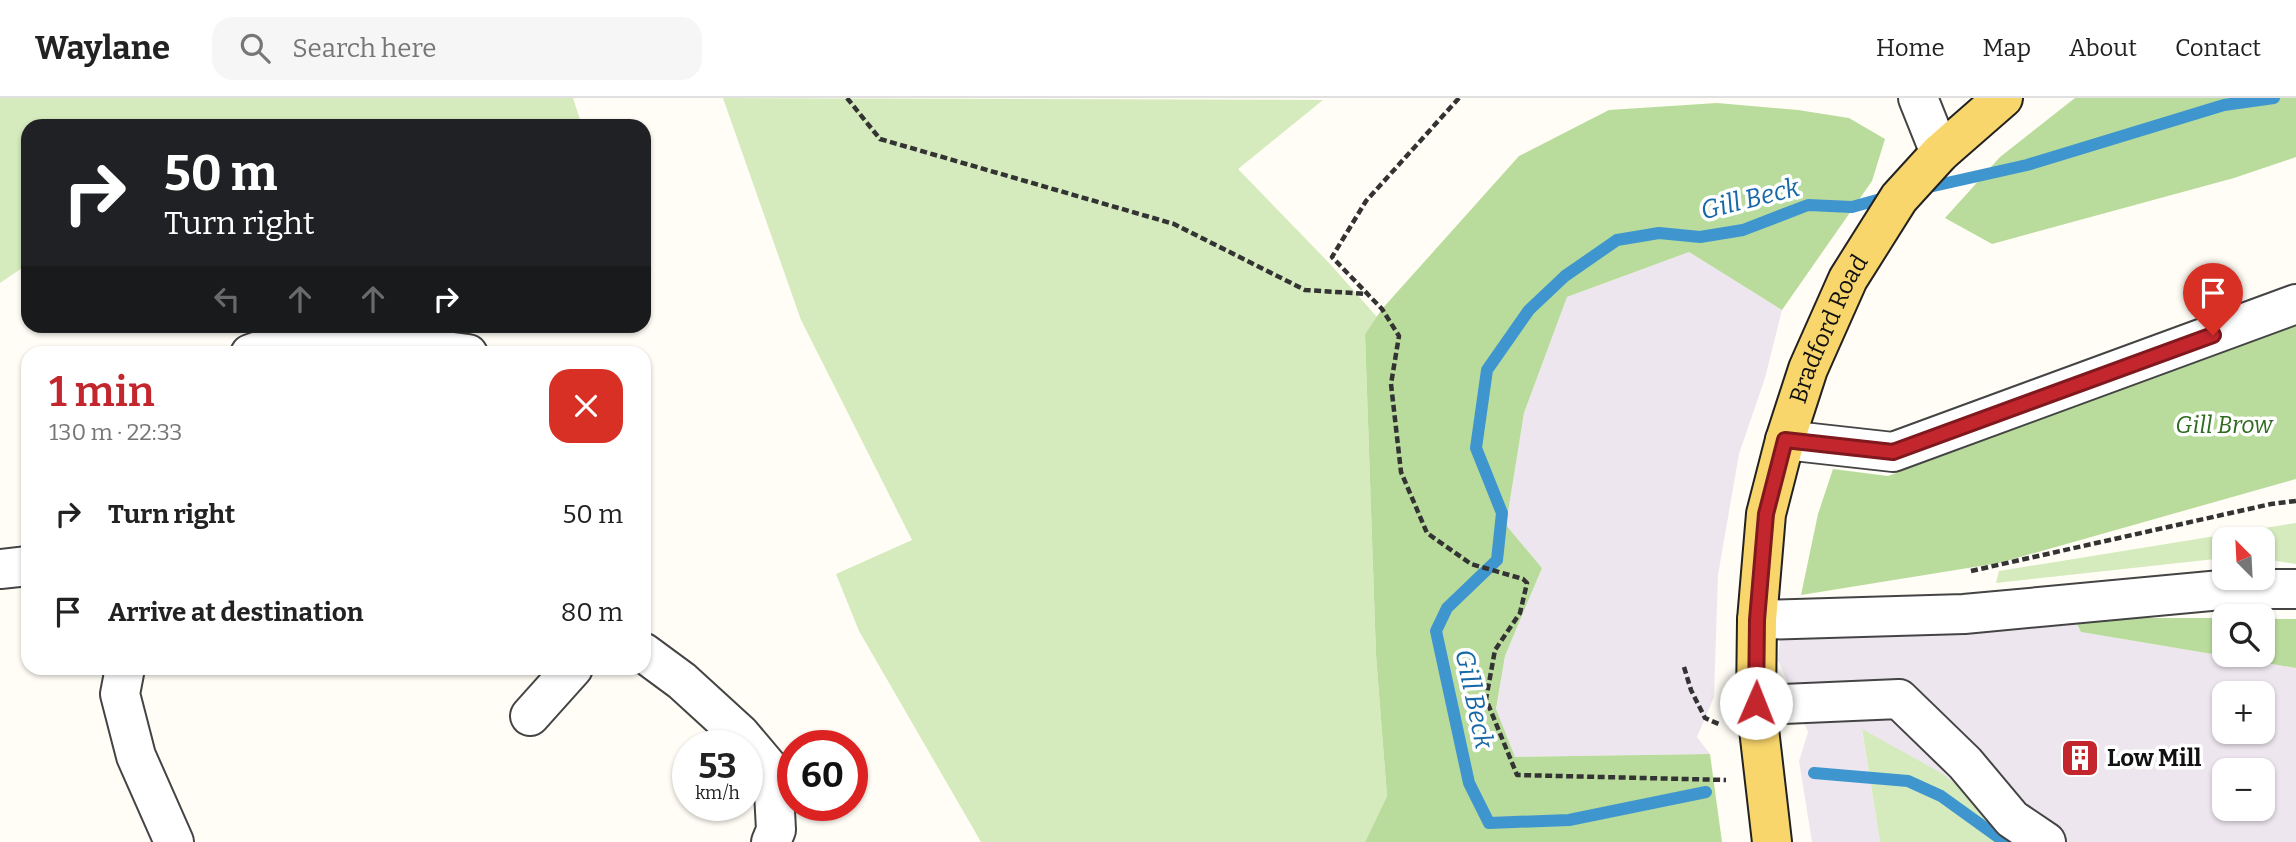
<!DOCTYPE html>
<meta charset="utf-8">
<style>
:root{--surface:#fff;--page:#f6f6f6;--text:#222;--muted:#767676;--line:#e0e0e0;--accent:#c4262e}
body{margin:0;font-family:Bitter,serif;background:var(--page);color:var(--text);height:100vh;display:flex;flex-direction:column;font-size:26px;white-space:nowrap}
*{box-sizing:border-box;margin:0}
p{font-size:23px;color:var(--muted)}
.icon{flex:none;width:38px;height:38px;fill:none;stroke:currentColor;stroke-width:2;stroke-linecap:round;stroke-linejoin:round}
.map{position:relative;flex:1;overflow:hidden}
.sheet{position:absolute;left:21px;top:248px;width:630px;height:329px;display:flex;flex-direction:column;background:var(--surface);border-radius:21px;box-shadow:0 2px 5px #0004}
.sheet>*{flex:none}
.guide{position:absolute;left:21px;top:21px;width:630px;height:214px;border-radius:21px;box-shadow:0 2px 5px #0004;background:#202124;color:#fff;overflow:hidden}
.needle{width:46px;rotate:336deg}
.fabs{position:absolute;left:2212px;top:429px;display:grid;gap:14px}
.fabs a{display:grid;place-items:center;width:63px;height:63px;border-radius:14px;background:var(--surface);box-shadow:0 2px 5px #0004;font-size:35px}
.speed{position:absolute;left:672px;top:632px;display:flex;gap:14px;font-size:35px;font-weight:700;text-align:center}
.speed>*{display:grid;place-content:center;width:91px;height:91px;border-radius:50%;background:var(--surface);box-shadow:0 2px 5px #0004;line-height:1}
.speed small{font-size:18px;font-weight:400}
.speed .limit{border:10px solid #d22;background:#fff;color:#111}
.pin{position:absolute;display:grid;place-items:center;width:60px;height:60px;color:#fff;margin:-72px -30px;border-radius:50% 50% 50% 0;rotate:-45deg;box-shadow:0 0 7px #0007}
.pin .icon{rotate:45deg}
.me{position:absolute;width:77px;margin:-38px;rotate:1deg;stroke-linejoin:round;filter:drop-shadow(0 0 5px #0008)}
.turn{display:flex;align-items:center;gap:24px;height:147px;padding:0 28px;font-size:32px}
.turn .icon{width:91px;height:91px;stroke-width:2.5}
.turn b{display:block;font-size:49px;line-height:60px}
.lanes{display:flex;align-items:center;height:66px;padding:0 28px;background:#0003;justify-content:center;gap:35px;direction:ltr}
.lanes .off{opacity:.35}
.round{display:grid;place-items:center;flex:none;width:74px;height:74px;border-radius:21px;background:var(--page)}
.head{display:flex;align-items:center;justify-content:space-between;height:119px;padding:0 28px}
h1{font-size:42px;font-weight:600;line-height:52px;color:var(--accent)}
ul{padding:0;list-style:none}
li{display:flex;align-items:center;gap:21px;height:98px;padding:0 28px}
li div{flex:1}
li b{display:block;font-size:26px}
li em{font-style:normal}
header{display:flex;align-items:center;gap:42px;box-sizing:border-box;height:98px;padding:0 35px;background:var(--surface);border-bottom:2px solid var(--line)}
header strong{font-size:33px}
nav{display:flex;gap:38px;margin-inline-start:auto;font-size:24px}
.search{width:490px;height:63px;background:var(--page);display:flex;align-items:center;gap:18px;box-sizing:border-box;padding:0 24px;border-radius:21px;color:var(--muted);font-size:26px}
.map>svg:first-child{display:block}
.industrial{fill:#eee6ef;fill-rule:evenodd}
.green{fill:#d5ebbd}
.forest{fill:#b9dc9c}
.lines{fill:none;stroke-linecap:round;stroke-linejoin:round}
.stream{stroke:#3f96cf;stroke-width:12}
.minor-casing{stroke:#444;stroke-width:42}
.major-casing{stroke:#222;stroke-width:42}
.path{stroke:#333;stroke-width:4.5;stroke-dasharray:7 3.5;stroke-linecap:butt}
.minor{stroke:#fff;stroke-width:38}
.major{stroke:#f9d66b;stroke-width:38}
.route-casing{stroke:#7f191e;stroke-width:18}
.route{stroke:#c4262e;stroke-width:12}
.labels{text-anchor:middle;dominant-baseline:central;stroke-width:7;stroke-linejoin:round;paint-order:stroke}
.street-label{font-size:24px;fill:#111;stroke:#fff}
.park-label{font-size:24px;font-style:italic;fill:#2f6b1f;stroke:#fff}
.poi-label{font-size:24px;font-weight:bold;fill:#111;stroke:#fff;text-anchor:start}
.water-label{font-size:26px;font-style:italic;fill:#1768a6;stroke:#fff}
</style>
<header>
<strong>Waylane</strong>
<div class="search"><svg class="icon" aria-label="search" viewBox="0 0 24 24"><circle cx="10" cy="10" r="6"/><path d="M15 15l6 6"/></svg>Search here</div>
<nav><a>Home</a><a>Map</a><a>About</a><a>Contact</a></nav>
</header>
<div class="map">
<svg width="2296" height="744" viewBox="0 0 2296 744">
<rect width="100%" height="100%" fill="#fffdf5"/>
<path class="industrial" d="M1689 154 1782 212 1765 280 1739 356 1718 477 1714 599 1697 639 1710 656 1515 659 1496 612 1505 558 1542 470 1506 427 1524 315 1567 199Z
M2074 520 2081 534 2296 570V744H2025L1862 632 1880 744H1812L1799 663 1808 634 1778 562 1781 533ZM2224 595H2263V634H2224ZM2224 672H2263V710H2224Z"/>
<path class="green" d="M0 0H573L582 28H28V166L0 185Z
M723 0 1323 2 1238 71 1331 167 1377 219 1365 236 1376 557 1387 698 1365 744H981L859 533 836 476 912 442 801 222Z
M2296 425V466L2263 461V441H2224V460L1996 485 1999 473Z
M1862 631 1943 676 2025 744H1880Z"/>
<path class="forest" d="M2075 0H2296V59L2234 80 1992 146 1945 120 2000 59Z
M1717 5 1798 12 1849 20 1885 41 1872 83 1782 212 1689 154 1567 199 1524 315 1506 427 1542 470 1505 558 1496 611 1515 659 1710 656 1722 744H1365L1387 698 1376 557 1365 236 1382 211 1519 58 1609 12Z
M2296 224V381L1999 465 1801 497 1818 416 1833 371 1888 378Z
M2074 520H2224V556H2263V521H2296V570L2081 534Z"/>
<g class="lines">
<path class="stream" d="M1920 91 2027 67 2224 7 2274 0
M1814 675 1908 683 1941 698 2005 744
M1706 694 1569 722 1489 725 1469 685 1436 533 1447 510 1497 462 1502 415 1476 350 1487 272 1529 212 1565 178 1617 142 1659 135 1700 139 1743 132 1808 107 1852 109 1888 99"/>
<defs>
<path id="minor" d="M1918 0 1940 55
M250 256 288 243 385 245 468 256
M1785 342 1893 354 2296 206
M0 471 28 468
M1757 522 1964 516 2232 491H2296
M644 555 682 583 740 636 773 675 776 732 771 744
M125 570 120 596 136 658 174 744
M1756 605 1783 606 1899 601 1965 665 2012 721 2046 744
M530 618 573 570"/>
<g id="major">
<path id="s1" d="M1772 744 1756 605 1757 522 1766 416 1785 342 1808 271 1848 181 1899 100 1940 55 2003 0"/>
</g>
</defs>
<use href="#minor" class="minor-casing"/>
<use href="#major" class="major-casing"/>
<path class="path" d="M847 0 880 41 1174 126 1305 192 1368 196
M1459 0 1366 103 1332 159 1382 211 1399 238 1391 286 1401 374 1427 435 1471 466 1523 481 1527 485 1520 515 1495 552 1486 601 1517 677 1726 682
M1971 473 2271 406 2296 403
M1684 569 1691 592 1705 620 1721 627"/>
<use href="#minor" class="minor"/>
<use href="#major" class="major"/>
</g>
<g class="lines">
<defs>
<path id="route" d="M1756 605 1757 522 1766 416 1785 342 1893 354 2213 237"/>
</defs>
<use href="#route" class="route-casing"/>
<use href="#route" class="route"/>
</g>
<defs>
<symbol id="building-square" viewBox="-11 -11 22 22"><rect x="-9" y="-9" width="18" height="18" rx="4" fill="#c4262e" stroke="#fff"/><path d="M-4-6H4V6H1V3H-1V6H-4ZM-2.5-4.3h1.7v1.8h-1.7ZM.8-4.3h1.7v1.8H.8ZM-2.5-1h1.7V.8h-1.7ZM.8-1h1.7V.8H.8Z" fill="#fff"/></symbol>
</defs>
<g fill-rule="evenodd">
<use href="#building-square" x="2058" y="638" width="44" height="44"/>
</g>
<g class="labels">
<g class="street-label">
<text stroke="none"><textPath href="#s1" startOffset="525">Bradford Road</textPath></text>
</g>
<g class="park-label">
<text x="2224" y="327">Gill Brow</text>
</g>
<g class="poi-label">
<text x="2107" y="660">Low Mill</text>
</g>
<g class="water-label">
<text transform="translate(1750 101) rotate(-14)">Gill Beck</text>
<text transform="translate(1474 601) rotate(78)">Gill Beck</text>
</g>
</g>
</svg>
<div class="fabs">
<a><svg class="needle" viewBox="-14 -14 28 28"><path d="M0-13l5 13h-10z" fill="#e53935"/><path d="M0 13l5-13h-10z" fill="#767676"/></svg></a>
<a><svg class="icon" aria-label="search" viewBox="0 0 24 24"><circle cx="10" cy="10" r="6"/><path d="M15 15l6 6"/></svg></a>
<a>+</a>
<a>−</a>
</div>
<div class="speed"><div>53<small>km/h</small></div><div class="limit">60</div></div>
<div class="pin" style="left:2213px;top:237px;background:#d93025"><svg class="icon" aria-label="arrive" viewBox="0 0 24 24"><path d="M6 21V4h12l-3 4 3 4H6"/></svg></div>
<svg class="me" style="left:1756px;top:605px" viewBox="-20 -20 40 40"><circle r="19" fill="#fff"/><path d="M0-13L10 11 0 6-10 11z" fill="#c4262e"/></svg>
<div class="guide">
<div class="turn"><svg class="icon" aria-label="right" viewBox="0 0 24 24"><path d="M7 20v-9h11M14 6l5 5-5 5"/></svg><div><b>50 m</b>Turn right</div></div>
<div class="lanes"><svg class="icon off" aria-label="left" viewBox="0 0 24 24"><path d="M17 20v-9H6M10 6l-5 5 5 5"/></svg><svg class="icon off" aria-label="ahead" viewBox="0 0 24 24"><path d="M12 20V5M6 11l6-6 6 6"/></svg><svg class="icon off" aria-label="ahead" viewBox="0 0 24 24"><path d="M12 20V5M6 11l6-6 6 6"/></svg><svg class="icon" aria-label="right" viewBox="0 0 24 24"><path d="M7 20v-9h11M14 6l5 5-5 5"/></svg></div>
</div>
<section class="sheet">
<div class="head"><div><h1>1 min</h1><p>130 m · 22:33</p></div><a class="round" style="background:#d93025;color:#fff"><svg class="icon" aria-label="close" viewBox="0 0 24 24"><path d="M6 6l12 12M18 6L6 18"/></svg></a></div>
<ul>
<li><svg class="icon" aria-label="right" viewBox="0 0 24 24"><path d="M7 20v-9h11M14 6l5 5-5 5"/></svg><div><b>Turn right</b></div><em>50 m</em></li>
<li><svg class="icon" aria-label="arrive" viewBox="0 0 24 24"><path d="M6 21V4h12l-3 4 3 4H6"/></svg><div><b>Arrive at destination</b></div><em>80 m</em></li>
</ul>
</section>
</div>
